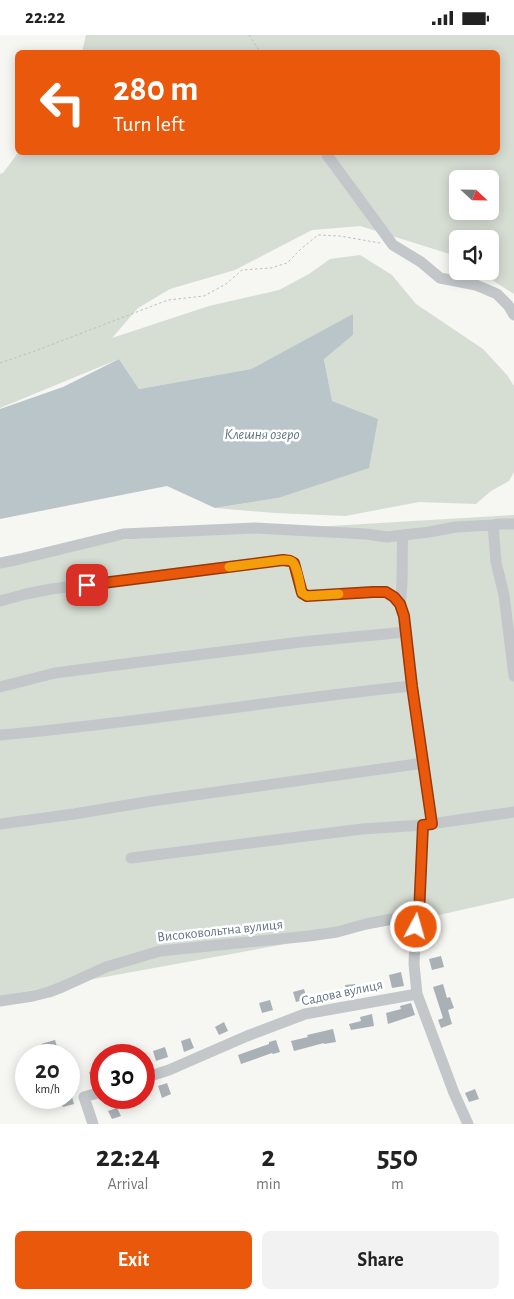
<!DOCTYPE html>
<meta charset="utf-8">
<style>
:root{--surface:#fff;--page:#f2f2f2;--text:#222;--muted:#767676;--accent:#ea580c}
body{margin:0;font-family:"Alegreya Sans",sans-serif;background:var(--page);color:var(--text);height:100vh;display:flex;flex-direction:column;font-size:19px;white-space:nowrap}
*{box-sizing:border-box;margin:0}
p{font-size:16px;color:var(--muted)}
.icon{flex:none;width:28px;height:28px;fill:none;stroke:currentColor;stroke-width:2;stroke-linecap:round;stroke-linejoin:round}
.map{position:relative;height:1089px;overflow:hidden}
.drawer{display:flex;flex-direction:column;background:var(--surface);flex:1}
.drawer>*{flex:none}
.top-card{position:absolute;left:15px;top:15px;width:485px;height:105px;border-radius:8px;box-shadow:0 2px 12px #0003;background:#ea580c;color:#fff;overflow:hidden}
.needle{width:32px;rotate:112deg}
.controls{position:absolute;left:449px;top:135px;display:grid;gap:10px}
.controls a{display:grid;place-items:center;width:50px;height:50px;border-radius:8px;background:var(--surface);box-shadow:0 2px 12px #0003;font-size:25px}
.speed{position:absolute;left:15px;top:1009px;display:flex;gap:10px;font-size:25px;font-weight:700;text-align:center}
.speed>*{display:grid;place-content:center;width:65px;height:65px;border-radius:50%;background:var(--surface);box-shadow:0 2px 12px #0003;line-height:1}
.speed small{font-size:12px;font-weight:400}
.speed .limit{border:8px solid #d22;background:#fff;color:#111}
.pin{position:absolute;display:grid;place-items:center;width:42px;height:42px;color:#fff;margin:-21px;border-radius:10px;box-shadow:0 2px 8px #0006}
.me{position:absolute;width:55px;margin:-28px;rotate:6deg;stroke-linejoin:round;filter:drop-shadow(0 0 4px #0008)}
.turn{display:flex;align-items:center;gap:18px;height:105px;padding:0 15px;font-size:22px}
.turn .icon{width:65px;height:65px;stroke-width:2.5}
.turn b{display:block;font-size:35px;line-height:42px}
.eta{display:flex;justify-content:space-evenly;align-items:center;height:85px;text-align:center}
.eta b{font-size:30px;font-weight:700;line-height:35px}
.primary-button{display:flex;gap:10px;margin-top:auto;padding:10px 15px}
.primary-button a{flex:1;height:58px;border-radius:8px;background:var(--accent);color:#fff;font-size:20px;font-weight:700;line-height:58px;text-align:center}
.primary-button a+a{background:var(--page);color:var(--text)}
.status{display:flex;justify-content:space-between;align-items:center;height:35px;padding:0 25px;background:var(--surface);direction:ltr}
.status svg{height:14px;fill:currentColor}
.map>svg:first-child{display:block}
.green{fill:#d6ddd3;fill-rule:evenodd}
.water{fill:#bac5c9}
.building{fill:#a9b1b7}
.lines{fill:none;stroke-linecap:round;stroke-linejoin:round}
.path{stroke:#bdbfc1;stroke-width:1;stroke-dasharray:2.5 2.5;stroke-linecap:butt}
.minor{stroke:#c3c7ca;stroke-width:11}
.route-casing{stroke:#983908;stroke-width:12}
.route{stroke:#ea580c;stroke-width:9}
.slow{stroke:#f59e0b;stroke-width:9}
.labels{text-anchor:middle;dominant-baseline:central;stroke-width:5;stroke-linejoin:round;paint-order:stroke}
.street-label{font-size:14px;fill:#647583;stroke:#fff}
.water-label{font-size:15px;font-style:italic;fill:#607780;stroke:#fff}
</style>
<div class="status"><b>22:22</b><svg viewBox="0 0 49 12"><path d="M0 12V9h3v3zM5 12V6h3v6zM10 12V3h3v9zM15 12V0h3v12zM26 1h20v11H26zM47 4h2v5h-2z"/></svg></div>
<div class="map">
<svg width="514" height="1089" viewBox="0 0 514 1089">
<rect width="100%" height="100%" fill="#f6f6f2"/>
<path class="green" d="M86 0H514V259L478 236H490V204H458L457 224 453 220 360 191 312 195 235 235 170 254 138 273 112 303 209 271 279 255 309 239 330 224 360 220 392 240 416 269 483 314 507 340 514 351V437L509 446 491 456 476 469 419 467 345 481 275 478 215 473 278 463 332 367 324 323 353 300V280L251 334 139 354 119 324 0 373V139L3 138 18 118H498V18L82 17ZM458 144H490V176H458Z
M514 480V863L412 886 0 961V528L67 509 230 497Z"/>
<path class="water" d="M353 279V300L324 324 332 366 378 384 369 433 278 463 215 473 167 451 0 484V374L63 352 119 324 139 354 251 334Z"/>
<path class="building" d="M441 921 444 932 432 935 429 924Z
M401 937 404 951 392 953 389 940Z
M355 949 357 959 347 960 345 950Z
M443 949 447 963 450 962 454 973 448 975 452 989 441 993 438 985 443 983 433 952Z
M304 954 307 964 296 967 293 957Z
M270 965 273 975 262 978 259 968Z
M411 968 415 980 388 989 386 978 401 974 400 971Z
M372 979 374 991 351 995 349 989 361 986 360 982Z
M224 987 228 996 219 1000 215 992Z
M333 994 336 1007 324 1009V1008L294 1016 291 1006 308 1002 307 1000Z
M190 1003 194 1013 184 1017 181 1006Z
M55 1005 58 1015 44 1020 41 1009Z
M276 1005 280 1017 273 1019 272 1018 241 1029 238 1020 269 1009V1007Z
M165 1012 168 1022 156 1026 153 1016Z
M101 1034V1044L92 1047 89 1037Z
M167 1048 171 1059 162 1063 158 1051Z
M475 1054 479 1064 469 1067 465 1058Z
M59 1062H72L74 1069 63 1072Z
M117 1073 121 1081 112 1084 108 1076Z"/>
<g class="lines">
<path class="path" d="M249 0 261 18
M0 328 35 316 168 265 204 261 226 249 242 235 271 233 287 228 302 213 318 200 340 201 380 208"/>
<path class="minor" d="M327 120 393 210 421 227 440 243 476 250 497 259 508 270 514 280
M493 490 496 527 504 560 514 641
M0 528 20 524 123 499 255 493 366 499 387 502 429 497 456 492 493 490 500 489H514
M0 566 26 559 51 554 283 525H290L294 529 302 558 307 561 373 557H386L393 562 400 569 404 581 412 651 432 789
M400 569C404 546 401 523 403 500
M0 652 55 638 140 627 301 607 406 597
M0 700C138 688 274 665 412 651
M0 789 74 779 152 766 424 728
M423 790 419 879 415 905 414 929 417 959 454 1058 468 1089
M131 823 362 794 423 790 514 777
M0 966 33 961 49 957 62 952 106 932 160 916 309 901 337 897 366 889 419 879
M144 1043 169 1035 247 1001 305 979 417 959
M93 1089 84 1062 101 1057"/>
</g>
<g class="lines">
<defs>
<path id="route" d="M87 550 283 525 290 526 294 528 302 558 307 561 373 557H386L394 562 400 569 404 581 412 651 432 789 423 790 419 879 416 892"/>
</defs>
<use href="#route" class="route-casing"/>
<use href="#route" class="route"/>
<path class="slow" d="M229 532 283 525C285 525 289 525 291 526 298 530 300 551 302 558L307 561 339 559"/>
</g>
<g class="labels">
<g class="street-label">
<text transform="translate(220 896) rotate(-6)">Високовольтна вулиця</text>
<text transform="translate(342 958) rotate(-12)">Садова вулиця</text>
</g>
<g class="water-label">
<text x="262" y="399">Клешня озеро</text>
</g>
</g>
</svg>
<div class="controls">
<a><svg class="needle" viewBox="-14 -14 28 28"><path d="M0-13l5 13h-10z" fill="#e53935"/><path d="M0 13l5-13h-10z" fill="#767676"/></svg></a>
<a><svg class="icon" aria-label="sound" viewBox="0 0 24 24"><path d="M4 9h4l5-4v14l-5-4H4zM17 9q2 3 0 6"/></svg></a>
</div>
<div class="speed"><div>20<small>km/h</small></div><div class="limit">30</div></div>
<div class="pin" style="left:87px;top:550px;background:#d93025"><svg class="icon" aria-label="arrive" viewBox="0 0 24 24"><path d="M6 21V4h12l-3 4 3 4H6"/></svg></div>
<svg class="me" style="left:416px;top:892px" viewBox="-20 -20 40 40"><circle r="17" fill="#ea580c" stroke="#fff" stroke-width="3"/><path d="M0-11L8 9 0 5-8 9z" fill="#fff"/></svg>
<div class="top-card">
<div class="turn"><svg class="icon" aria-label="left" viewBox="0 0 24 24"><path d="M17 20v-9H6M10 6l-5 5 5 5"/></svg><div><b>280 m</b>Turn left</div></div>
</div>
</div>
<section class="drawer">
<div class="eta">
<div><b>22:24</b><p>Arrival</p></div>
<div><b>2</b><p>min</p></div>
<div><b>550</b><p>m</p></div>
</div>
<div class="primary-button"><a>Exit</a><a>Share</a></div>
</section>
